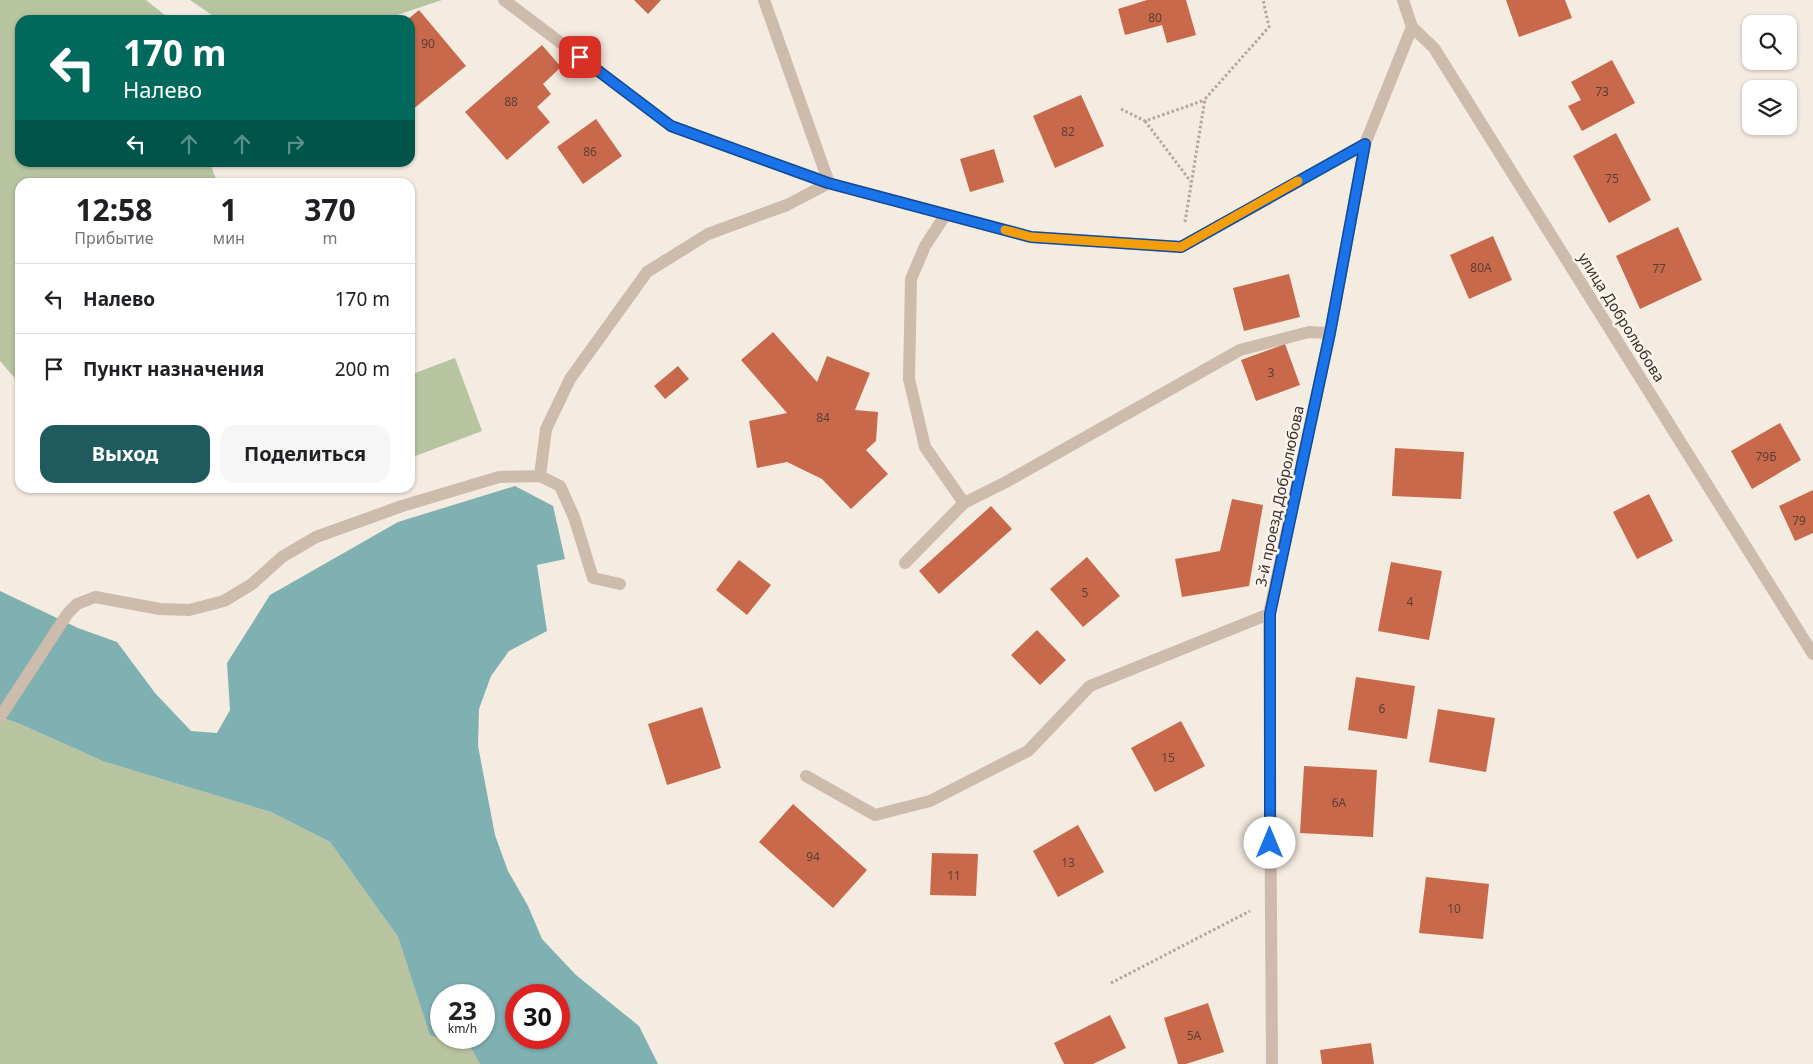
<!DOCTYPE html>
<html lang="ru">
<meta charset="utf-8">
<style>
:root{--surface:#fff;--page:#f6f6f6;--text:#202124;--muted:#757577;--line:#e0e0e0;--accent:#1f5a5e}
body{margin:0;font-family:"Noto Sans",sans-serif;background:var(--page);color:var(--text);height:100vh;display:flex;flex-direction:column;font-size:19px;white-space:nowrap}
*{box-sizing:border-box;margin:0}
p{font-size:16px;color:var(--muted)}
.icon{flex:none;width:28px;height:28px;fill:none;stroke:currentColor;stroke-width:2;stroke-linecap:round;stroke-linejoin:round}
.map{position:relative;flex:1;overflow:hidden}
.sheet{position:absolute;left:15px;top:178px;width:400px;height:315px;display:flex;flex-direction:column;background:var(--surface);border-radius:15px;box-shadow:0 1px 4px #0004}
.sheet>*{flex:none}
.top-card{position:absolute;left:15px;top:15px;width:400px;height:152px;border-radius:15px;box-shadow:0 1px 4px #0004;background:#00695c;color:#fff;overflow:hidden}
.fabs{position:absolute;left:1742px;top:15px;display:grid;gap:10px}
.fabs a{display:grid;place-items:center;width:55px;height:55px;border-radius:10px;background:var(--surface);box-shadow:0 1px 4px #0004;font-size:25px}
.speed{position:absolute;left:430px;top:984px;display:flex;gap:10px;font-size:25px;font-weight:700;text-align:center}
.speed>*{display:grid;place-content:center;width:65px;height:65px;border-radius:50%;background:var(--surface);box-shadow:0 1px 4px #0004;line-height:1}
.speed small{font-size:12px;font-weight:400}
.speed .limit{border:8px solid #d22;background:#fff;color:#111}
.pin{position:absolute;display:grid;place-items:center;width:42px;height:42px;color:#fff;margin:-21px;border-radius:10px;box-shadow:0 2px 8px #0006}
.me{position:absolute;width:55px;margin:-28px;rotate:0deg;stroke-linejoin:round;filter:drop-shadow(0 0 4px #0008)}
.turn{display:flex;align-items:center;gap:18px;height:105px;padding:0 25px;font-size:22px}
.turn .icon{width:65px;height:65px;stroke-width:2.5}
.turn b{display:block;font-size:35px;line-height:42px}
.lanes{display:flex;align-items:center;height:48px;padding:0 25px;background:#0003;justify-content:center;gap:25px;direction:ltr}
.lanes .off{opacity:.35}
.eta{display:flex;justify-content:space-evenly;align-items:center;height:85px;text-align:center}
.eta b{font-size:30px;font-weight:700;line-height:35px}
.action{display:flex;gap:10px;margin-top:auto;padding:10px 25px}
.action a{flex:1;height:58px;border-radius:15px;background:var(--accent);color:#fff;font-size:20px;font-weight:700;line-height:58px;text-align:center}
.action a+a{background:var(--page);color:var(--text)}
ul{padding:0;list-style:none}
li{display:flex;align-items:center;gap:15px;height:70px;padding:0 25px;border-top:1px solid var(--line)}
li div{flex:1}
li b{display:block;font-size:19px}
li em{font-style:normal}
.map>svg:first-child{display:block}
.green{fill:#b8c4a0}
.water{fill:#7fb0b2;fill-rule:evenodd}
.building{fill:#c8694b}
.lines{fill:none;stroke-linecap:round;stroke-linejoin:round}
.path{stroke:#b9a596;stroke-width:3;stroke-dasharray:2.5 2.5;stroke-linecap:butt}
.minor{stroke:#cdbbac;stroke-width:12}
.route-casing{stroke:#114b97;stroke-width:12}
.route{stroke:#1a73e8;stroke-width:9}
.slow{stroke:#f59e0b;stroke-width:9}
.labels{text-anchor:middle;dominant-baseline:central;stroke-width:5;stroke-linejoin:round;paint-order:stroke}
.number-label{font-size:12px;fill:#5e3e33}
.street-label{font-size:15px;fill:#3b302b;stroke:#fbf5ee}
</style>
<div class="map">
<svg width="1813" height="1064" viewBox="0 0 1813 1064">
<rect width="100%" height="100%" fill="#f4ebe1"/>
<path class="green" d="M0 0H146L171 20H20V162L210 163 217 182H20V384L0 361Z
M190 0H442L382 20H231L216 18Z
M455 358 482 431 410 458V375Z
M0 717 20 724 105 762 271 812 330 842 398 937 430 1036 468 1043 480 1064H0Z"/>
<path class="water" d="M515 486 553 506 565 559 537 565 547 631 509 651 491 676 479 709 478 746 495 835 508 871 528 906 542 939 576 975 639 1026 658 1064H480L468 1043 430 1036 398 937 330 842 271 812 105 762 20 724 0 717V591L78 628 117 642 155 693 191 731 217 733 230 710 227 663 270 595 398 522ZM441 995H484V1038H441ZM516 995H559V1038H516Z"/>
<path class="building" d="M634 0H661L648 14Z
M1147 0H1186L1196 35 1167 43 1162 25 1125 35 1118 9Z
M1506 0H1565L1572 18 1519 37Z
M419 10 466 66 412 110 410 108V20H407Z
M542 45 561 67 543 84 551 94 537 107 550 122 507 160 465 112Z
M1612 60 1635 103 1582 131 1568 106 1581 100 1571 82Z
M1081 95 1104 146 1055 168 1033 116Z
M596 119 622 156 583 184 557 147Z
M1616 133 1651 200 1609 223 1573 156Z
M994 149 1004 182 970 192 960 159Z
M1678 227 1702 280 1640 309 1616 256Z
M1493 236 1512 280 1469 299 1450 255Z
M1289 274 1300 317 1244 331 1233 288Z
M773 332 817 382 827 356 870 373 855 410 878 412 876 441 866 450 888 474 851 509 822 479 787 462 757 468 749 421 787 413 741 360Z
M1285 344 1300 385 1256 401 1241 360Z
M678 366 689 379 665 399 654 386Z
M1780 423 1801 460 1752 489 1731 451Z
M1395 448 1464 452 1461 499 1392 496Z
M1813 490V533L1795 541 1779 506Z
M1649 494 1673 541 1637 559 1613 512Z
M1232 499 1263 505 1249 586 1182 597 1175 559 1220 551Z
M991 506 1012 529 939 594 919 571Z
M1087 557 1120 596 1083 627 1050 589Z
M739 560 771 585 747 615 716 590Z
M1391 562 1442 571 1429 640 1378 631Z
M1037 630 1066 660 1040 685 1011 655Z
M1356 677 1415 686 1407 739 1348 730Z
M702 707 721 768 667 785 648 724Z
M1438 709 1495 718 1486 772 1429 762Z
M1181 721 1205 766 1155 792 1131 748Z
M1304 766 1377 770 1373 837 1300 833Z
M793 804 867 870 833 908 759 842Z
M1078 825 1104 872 1058 897 1033 851Z
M932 853 978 854 976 896 930 895Z
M1426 877 1489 884 1483 939 1419 933Z
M1208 1003 1224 1052 1186 1064H1178L1164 1018Z
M1110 1015 1126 1048 1093 1064H1064L1054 1043Z
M1371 1043 1374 1064H1322L1320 1050Z"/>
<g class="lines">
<path class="path" d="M1121 109 1145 121 1205 100
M1145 121 1191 182
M1185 222 1205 99 1269 27 1263 0
M1111 983 1250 911"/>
<path class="minor" d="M504 0 671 126 829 183 1031 237 1181 247 1365 144
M1403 0 1412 27 1434 48 1813 654
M946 214 925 246 911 279 909 379 925 447 964 503
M540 476 546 429 570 379 647 272 708 234 787 205 829 183 764 0
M905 563 964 503 1006 482 1240 350 1309 332 1330 333
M0 717 68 613 77 604 95 597 160 609 189 610 224 601 252 584 282 557 316 537 402 506 499 477 540 476 560 486 574 517 593 578 620 584
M806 776 875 815 930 801 1028 751 1090 686 1269 614
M1272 1064 1269 614 1330 333 1365 144 1412 27"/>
</g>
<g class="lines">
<defs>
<path id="route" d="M580 57 671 126 828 183 1031 237 1181 247 1365 144 1330 333 1270 614V843"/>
</defs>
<use href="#route" class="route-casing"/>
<use href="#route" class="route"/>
<path class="slow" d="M1005 230 1031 237 1181 247 1298 181"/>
</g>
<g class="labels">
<g class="number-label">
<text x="1155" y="17">80</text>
<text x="428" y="43">90</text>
<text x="1602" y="91">73</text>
<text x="511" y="101">88</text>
<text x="1068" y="131">82</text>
<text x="590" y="151">86</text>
<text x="1612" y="178">75</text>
<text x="1481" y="267">80А</text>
<text x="1659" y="268">77</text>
<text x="1271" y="372">3</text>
<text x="823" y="417">84</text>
<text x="1766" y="456">79Б</text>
<text x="1799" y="520">79</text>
<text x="1085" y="592">5</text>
<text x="1410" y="601">4</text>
<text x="1382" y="708">6</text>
<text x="1168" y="757">15</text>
<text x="1339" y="802">6А</text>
<text x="813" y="856">94</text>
<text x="1068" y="862">13</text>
<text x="954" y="875">11</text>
<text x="1454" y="908">10</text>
<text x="1194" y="1035">5А</text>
</g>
<g class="street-label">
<text transform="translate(1622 317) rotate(58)">улица Добролюбова</text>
<text transform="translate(1279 496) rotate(-78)">3-й проезд Добролюбова</text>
</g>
</g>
</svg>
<div class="fabs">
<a><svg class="icon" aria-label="search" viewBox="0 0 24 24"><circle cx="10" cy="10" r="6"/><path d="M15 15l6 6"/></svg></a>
<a><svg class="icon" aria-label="layers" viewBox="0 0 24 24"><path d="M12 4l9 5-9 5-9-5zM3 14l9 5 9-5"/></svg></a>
</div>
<div class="speed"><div>23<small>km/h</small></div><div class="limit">30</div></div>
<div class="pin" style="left:580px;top:57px;background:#d93025"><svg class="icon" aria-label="arrive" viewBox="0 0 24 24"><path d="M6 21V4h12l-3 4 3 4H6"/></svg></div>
<svg class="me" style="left:1270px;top:843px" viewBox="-20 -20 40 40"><circle r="19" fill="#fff"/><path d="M0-13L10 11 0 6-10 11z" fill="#1a73e8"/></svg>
<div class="top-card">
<div class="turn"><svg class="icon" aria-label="left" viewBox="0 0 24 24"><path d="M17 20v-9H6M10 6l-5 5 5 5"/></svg><div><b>170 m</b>Налево</div></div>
<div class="lanes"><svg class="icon" aria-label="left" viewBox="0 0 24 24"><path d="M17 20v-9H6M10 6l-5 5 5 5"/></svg><svg class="icon off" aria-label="ahead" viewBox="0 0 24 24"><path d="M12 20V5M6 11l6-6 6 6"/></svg><svg class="icon off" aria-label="ahead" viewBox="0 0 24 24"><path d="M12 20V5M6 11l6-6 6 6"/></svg><svg class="icon off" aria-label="right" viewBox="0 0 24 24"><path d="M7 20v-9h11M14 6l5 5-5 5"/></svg></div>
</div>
<section class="sheet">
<div class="eta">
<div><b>12:58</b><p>Прибытие</p></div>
<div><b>1</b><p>мин</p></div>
<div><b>370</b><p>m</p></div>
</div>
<ul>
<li><svg class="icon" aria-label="left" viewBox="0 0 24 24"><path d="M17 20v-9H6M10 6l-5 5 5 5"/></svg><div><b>Налево</b></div><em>170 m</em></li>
<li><svg class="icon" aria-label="arrive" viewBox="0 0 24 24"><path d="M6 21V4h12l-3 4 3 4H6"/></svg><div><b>Пункт назначения</b></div><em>200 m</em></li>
</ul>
<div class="action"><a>Выход</a><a>Поделиться</a></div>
</section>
</div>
